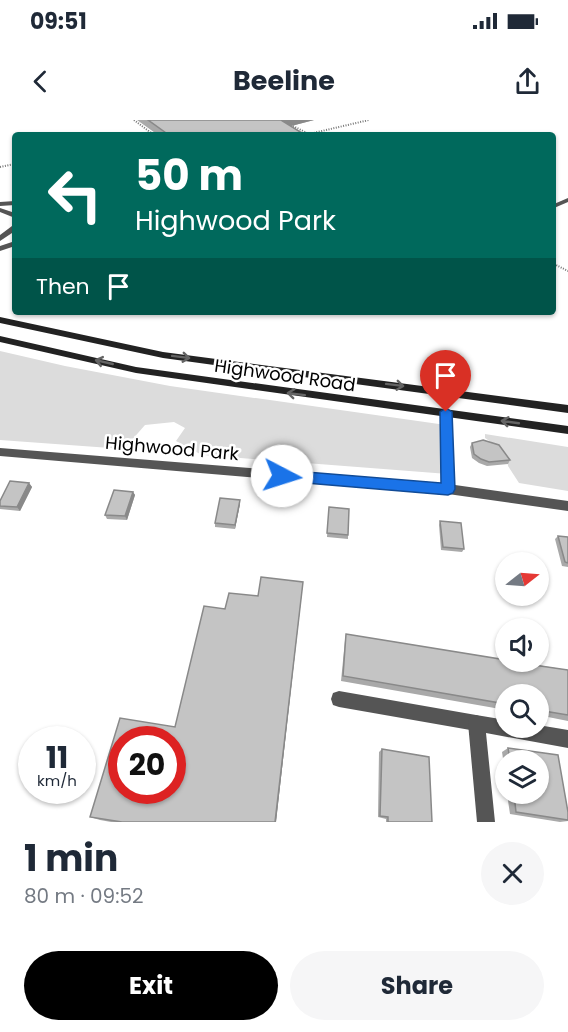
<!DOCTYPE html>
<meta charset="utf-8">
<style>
:root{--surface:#fff;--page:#f6f6f7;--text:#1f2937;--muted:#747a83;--accent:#000}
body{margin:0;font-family:Poppins,sans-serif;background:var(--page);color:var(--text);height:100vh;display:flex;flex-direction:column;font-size:22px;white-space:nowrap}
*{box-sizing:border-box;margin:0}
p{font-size:20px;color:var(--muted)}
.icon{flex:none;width:33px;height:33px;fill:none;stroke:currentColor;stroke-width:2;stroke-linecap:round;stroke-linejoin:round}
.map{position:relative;height:702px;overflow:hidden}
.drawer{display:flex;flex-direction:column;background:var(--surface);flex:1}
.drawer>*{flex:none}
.hud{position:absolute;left:12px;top:12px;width:544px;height:183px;border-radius:6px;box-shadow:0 2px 4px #0004;background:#00695c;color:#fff;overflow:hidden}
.needle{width:39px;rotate:73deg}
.controls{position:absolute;left:495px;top:432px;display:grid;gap:12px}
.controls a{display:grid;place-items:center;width:54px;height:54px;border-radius:50%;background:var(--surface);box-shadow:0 2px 4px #0004;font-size:30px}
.speed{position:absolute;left:18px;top:606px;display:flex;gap:12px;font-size:30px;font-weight:700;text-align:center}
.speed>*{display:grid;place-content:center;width:78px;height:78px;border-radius:50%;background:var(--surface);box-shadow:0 2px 4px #0004;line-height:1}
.speed small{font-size:15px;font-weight:400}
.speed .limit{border:9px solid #d22;background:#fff;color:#111}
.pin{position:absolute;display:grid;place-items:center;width:51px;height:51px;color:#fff;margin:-62px -26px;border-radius:50% 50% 50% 0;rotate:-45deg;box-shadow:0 0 6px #0007}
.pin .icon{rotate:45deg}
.me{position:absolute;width:66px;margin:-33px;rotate:95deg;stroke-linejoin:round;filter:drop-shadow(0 0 4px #0008)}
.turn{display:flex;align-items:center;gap:21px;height:126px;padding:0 24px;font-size:27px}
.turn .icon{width:78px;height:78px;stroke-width:2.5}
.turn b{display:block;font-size:42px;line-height:51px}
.then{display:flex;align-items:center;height:57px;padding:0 24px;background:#0003;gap:12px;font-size:22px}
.round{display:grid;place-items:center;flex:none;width:63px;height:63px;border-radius:32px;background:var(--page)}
.head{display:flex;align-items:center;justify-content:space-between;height:102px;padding:0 24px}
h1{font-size:36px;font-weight:700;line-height:45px}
.action{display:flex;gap:12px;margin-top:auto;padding:12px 24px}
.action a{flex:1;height:69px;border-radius:36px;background:var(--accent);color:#fff;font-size:24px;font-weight:700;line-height:69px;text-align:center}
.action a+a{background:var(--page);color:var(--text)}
.status{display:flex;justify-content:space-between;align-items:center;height:42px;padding:0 30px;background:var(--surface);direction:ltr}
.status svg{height:16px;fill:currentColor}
header{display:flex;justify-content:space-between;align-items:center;height:78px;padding:0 24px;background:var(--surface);font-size:27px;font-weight:700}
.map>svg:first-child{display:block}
.green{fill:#dcdcdc}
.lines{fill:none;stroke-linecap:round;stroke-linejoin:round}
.path{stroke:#777;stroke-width:2;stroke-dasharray:1 1.5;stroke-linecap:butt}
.lane{fill:#555;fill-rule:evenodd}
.street{fill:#555;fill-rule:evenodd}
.secondary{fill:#222;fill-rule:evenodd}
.wall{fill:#a9a9a9}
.shaded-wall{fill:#898989}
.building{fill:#c4c4c4;stroke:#898989;stroke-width:1.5;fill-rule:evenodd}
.oneway{stroke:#646464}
.route{fill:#1a73e8;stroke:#114b97;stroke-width:1.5}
.labels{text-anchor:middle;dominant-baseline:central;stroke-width:5;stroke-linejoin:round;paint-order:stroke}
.street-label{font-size:18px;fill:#000;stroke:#fff}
</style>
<div class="status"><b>09:51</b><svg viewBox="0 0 49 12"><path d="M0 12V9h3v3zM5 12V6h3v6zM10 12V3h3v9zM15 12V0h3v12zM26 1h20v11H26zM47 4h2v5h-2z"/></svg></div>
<header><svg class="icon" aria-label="back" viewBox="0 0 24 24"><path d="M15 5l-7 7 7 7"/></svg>Beeline<svg class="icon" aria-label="share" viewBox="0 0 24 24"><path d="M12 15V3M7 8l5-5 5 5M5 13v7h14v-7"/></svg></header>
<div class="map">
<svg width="568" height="702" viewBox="0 0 568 702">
<rect width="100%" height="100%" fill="#fff"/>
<path class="green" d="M0 231 65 246 170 266 446 305 448 354 202 335 176 321 185 308 174 302 145 305 124 329 0 320Z
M485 314 568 327V371L519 363 508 346 507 338 501 329 485 318Z"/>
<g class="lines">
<path class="path" d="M134 0 154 15
M293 6 311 15
M309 14 369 0
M316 14 335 15
M0 47 15 44
M554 144 568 151"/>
<path class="lane" d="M568 78V82L554 88V84Z
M181 192H245L241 195H185Z
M0 328 448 364 568 381V391L448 374 0 336Z
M339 571 476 595 482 597 484 603 482 609 476 611 339 587 333 585 331 579 333 573Z"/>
<path class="street" d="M15 81V85L0 86V82Z
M0 88 15 93V98L0 92Z
M12 106H15V111L0 121V115Z
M15 121V126L0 131V126Z
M446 288 451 292 454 369 452 372H444L442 369 441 292Z
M476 595 506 600V608H538V605L568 610V628L486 613 495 702H477L468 603 470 597Z"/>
<path class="secondary" d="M0 197 163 232 568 285V293L163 238 0 203Z
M0 216 136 247 568 306V314L136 253 0 222Z"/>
</g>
<path class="wall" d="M137 0H314L291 6 302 15H158Z
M472 323 510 340 508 344 487 346 479 343 472 338 470 327Z
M29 363 32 367 20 391 0 389V381Z
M133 372 135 375 127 400 107 399 105 395Z
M240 380V384L235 409 215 407V403Z
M329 387 348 415V419L327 417Z
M440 401 464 429 462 432 441 430 439 405Z
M558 416 568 417V447L562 446 555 419Z
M303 462 276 702H111L100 700 90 697 175 607 225 489 258 476Z
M346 514 568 550V601L538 595V574H506V590L341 561 345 520Z
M508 628 558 635 568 692V701L560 702 510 694 507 674H538V640H506V658L502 632Z
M382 629 432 702H386V699L378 697 379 632Z"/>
<path class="shaded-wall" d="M280 0H314L280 9Z
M29 363 32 367 20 391 17 387Z
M133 372 135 375 127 400 125 396Z
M240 380V384L235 409V405Z
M303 462 276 702H275Z"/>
<path class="building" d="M148 0H281L302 13 295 15H169Z
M483 320 499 325 510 340 489 342 481 339 474 334 472 323Z
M10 361 29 363 17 387 0 386V381Z
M114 370 133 372 125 396 105 395Z
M220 378 240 380 235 405 215 403Z
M329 387 349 389 348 415 327 413Z
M440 401 461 403 464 429 443 427Z
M558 416 568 417V443L565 442Z
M261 457 303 462 275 702H122L90 697 120 598 175 607 204 486 225 489 229 473 258 476ZM122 620H172V670H122Z
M346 514 506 540V542H513L568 550V595L538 590V574H506V584L343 556Z
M508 628 558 635 568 692V700L516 692 514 674H538V640H510Z
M382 629 429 637 432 702H388V697L380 696Z"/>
<defs><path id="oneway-shaft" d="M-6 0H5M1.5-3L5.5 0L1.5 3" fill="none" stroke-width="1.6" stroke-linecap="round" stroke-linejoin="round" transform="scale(1.5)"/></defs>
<g class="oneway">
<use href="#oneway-shaft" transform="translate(181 237) rotate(7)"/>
<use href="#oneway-shaft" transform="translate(104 242) rotate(-167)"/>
<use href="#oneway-shaft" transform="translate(395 265) rotate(7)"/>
<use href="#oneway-shaft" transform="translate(296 274) rotate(-173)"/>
<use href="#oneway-shaft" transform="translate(510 302) rotate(-172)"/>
</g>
<path class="route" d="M446 288 452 292 455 369 453 373 448 375 282 361 275 356 282 350 441 363 440 292Z"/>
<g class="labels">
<g class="street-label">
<text transform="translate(285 255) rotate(8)">Highwood Road</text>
<text transform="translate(172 328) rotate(5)">Highwood Park</text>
</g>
</g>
</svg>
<div class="controls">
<a><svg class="needle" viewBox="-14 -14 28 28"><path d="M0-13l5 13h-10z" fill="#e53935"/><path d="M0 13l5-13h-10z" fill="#747a83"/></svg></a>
<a><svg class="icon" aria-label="sound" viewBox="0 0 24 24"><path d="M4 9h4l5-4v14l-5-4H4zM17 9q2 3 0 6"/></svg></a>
<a><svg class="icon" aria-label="search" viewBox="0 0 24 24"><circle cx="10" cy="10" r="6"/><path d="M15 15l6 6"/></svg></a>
<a><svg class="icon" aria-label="layers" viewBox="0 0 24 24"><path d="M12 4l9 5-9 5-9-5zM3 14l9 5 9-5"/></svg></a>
</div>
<div class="speed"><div>11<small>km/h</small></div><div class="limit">20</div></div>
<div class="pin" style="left:446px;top:292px;background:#d93025"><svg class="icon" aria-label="arrive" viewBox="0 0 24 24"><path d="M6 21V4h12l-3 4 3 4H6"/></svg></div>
<svg class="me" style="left:282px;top:356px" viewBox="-20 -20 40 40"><circle r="19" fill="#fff"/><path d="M0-13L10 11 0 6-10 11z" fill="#1a73e8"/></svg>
<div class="hud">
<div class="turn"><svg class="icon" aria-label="left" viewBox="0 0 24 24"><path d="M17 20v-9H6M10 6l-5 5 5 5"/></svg><div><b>50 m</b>Highwood Park</div></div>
<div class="then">Then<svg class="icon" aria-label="arrive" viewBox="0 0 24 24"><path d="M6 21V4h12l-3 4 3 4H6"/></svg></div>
</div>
</div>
<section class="drawer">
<div class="head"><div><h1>1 min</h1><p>80 m · 09:52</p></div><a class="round"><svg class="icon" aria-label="close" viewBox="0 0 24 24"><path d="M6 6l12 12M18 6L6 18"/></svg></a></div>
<div class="action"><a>Exit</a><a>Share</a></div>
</section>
